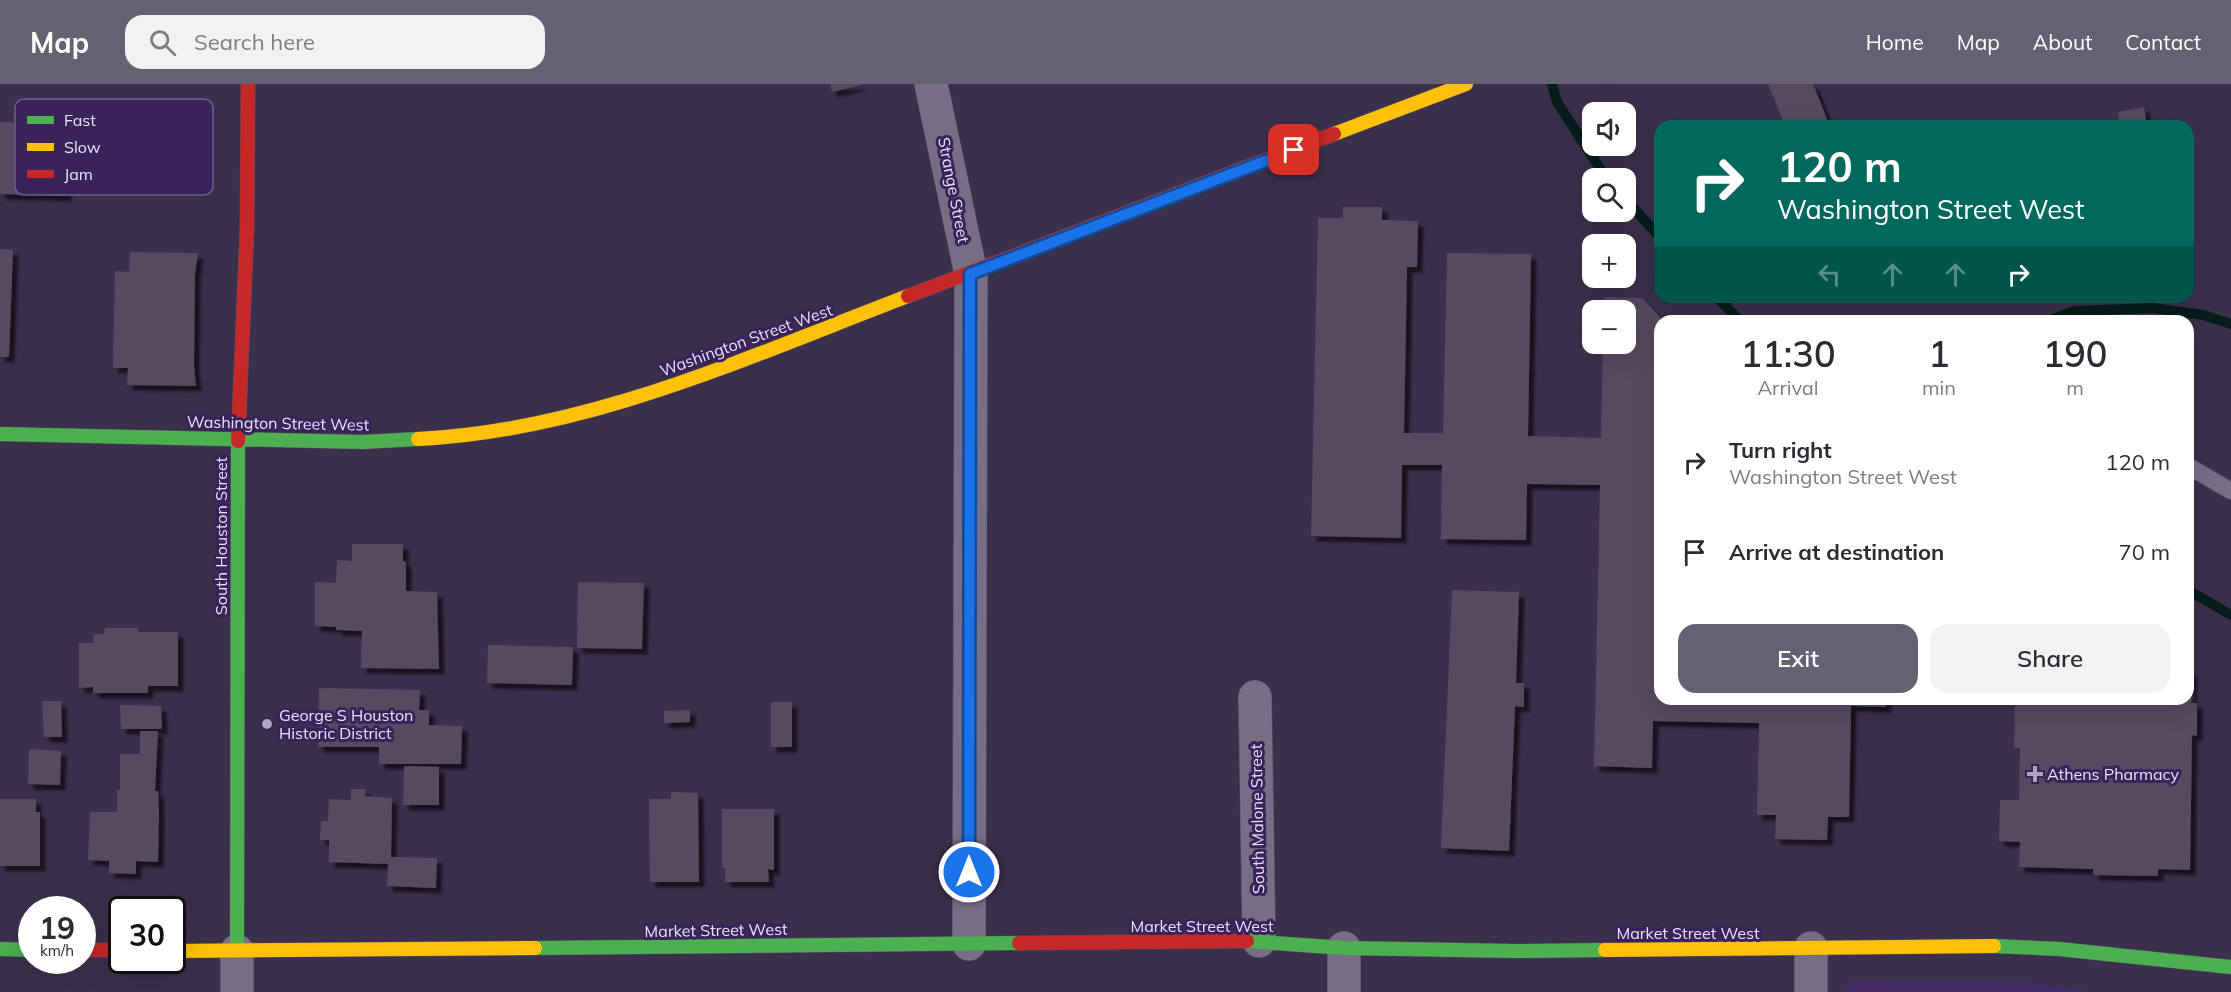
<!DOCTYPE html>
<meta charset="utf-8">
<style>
:root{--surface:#fff;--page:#f2f2f3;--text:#2b2b33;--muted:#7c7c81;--accent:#666172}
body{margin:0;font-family:Mulish,sans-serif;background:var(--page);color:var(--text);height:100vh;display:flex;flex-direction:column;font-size:22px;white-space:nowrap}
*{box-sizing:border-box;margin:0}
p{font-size:20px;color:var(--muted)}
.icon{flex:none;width:33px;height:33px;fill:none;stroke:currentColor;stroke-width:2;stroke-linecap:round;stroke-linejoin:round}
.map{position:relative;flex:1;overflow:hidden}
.side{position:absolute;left:1654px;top:231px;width:540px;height:390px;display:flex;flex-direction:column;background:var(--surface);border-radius:18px;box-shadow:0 6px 24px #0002}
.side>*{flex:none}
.top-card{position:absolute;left:1654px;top:36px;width:540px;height:183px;border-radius:18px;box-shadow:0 6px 24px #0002;background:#00695c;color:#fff;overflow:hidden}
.buttons{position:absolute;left:1582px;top:18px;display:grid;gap:12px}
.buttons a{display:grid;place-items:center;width:54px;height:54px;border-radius:12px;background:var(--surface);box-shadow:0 6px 24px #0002;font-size:30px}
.speed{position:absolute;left:18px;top:812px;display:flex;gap:12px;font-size:30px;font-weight:700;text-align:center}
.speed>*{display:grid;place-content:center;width:78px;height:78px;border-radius:50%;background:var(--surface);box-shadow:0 6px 24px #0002;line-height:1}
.speed small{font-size:15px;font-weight:400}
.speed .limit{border:3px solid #111;border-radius:9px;background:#fff;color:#111}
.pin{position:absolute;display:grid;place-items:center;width:51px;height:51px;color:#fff;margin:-26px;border-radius:12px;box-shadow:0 3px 9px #0006}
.me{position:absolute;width:66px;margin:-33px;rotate:0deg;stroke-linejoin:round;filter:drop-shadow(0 0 4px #0008)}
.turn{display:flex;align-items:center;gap:21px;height:126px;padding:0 24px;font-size:27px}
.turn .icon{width:78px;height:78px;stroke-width:2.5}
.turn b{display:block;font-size:42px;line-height:51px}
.lanes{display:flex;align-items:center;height:57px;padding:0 24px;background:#0003;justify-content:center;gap:30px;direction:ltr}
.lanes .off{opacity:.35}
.eta{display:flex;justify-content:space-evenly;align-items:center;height:102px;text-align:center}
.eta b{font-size:36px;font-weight:600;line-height:42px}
.action{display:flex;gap:12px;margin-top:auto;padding:12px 24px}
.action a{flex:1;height:69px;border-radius:18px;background:var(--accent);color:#fff;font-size:24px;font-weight:600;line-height:69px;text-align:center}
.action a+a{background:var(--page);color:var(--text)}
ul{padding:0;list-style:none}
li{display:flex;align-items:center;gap:18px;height:90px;padding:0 24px}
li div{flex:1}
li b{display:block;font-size:22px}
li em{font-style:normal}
header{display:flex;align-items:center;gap:36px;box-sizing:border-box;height:84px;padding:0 30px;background:var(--accent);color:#fff}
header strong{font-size:28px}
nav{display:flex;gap:33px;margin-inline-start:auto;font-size:21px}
.search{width:420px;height:54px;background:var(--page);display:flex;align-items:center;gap:15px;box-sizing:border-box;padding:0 21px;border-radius:18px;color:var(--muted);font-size:22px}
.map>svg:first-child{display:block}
.built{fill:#432c65}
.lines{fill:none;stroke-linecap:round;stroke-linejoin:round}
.stream{stroke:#051c1b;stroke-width:10}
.building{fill:#564a60;filter:url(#shadow)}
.lane-casing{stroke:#574d65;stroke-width:18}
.street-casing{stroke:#574d65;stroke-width:34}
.fast-casing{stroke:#574d65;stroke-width:15}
.slow-casing{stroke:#574d65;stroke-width:15}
.jam-casing{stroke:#574d65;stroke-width:15}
.lane{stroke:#766e85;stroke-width:16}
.street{stroke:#766e85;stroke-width:33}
.fast{stroke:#4caf50;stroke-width:14}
.slow{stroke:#ffc107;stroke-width:14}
.jam{stroke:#c62828;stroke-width:14}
.route-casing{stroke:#114b97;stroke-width:15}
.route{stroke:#1a73e8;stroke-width:10}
.poi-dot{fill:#ada4c0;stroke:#392359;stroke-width:2}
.labels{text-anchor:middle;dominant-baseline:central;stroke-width:6;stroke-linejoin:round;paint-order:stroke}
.street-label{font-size:16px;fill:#ebe3fe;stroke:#392359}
.poi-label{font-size:16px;fill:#ebe3fe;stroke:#392359;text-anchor:start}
.key{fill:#392359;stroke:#6e5d8a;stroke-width:1.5}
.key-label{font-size:16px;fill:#ebe3fe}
</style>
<header>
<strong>Map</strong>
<div class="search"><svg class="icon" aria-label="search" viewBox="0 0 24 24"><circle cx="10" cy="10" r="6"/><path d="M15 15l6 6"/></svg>Search here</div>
<nav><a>Home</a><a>Map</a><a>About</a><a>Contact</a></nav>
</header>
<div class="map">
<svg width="2231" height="908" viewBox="0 0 2231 908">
<defs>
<filter id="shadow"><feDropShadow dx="5.5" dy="5.5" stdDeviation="1.5" flood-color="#0009"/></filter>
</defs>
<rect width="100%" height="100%" fill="#3b304c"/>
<path class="built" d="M1853 897 2027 898 2093 908H1842Z"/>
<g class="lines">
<path class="stream" d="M1552 0 1557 18 1606 94
M1626 116 1660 153
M1717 213 1740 237
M2047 237 2075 227 2153 224 2203 231 2231 240
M2188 506 2231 531"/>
</g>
<path class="building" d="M830 0H861V1L832 8Z
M1768 0H1813L1829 40 1822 42H1785Z
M2144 23 2147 42H2120L2118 28Z
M0 38 68 41V58H80L79 93H67L66 112 0 110Z
M1343 123H1382V136L1418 137 1417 183H1407L1404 349H1443L1447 169 1531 170 1528 352 1601 354 1603 260H1626V226H1603L1604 213 1642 214 1660 233V615H1886V623L1851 622 1849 733H1828L1827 756 1775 755 1776 731H1757L1759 639 1653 637 1652 684 1594 682 1600 401 1527 400 1526 456 1441 455 1442 381H1402L1401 454 1311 452 1318 134H1343Z
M0 165 13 166 9 273H0Z
M130 168 198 169 195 191 194 282 196 302 127 301 128 284H113L115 187 129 188Z
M352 460H403V477L406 478V507L437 508 439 585 361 584 362 547 336 546V543L315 542V498L336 499 337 476 352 477Z
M578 498 644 499 642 565 577 564Z
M1452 506 1519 508 1516 599H1524V623L1515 622 1509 767 1441 764Z
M105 544H138V548H178V602H148V609H93V603L79 604V559H93L94 550H104Z
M488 561 573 563 572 601 487 599Z
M2188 586H2192L2191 619H2197V652L2192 651 2190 786 2158 785V792L2093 791V785L2019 783 2020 758 1999 757 2000 716H2019L2020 664H2014L2015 616 2188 615Z
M319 604 420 606 419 626H429V641L462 642 461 680H379V663H318Z
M42 617H61L62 653H44Z
M771 618H792V663H771Z
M120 621 161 622 162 645H121Z
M690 626V638L664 639V627Z
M140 647H158L155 707H158L159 726 158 778 136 777V790L109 789V777L88 776 90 728H117V706H120V670H140Z
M29 665 61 667 60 701 28 700Z
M404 682 439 683V721H403Z
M351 705H365V712L392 714 391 773 437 774 436 804 387 802 388 780 329 778V756H320L321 737H328L329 715 351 716Z
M671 708 698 709 699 798H650L649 715H671Z
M0 715H36V728H40V782H0Z
M722 725H774V786L768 785 769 798H725V784H722Z"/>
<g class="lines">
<defs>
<path id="lane" d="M2188 382 2231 407"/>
<path id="street" d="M931 0 971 190 969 860
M1255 613 1259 857
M237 908V867
M1344 908V864
M1811 908V864"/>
<path id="fast" d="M0 350 363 358 418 355
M1247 857 1344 864 1515 867 1605 866
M1994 862 2059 865 2231 883
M535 864 1019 859
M0 865 32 866
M237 867 238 357"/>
<path id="slow" d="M1334 50 1466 0
M418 355C589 347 750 272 908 212
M1605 866 1994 862
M172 867 535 864"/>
<path id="jam" d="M908 212 1334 50
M238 357 247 144 248 0
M1019 859 1247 857
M82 866H122"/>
</defs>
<use href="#lane" class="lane-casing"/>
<use href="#street" class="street-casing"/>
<use href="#fast" class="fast-casing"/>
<use href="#slow" class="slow-casing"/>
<use href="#jam" class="jam-casing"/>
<use href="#lane" class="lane"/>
<use href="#street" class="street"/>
<use href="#fast" class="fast"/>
<use href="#slow" class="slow"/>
<use href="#jam" class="jam"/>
</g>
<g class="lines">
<defs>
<path id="route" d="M969 788 970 190 1294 66"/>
</defs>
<use href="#route" class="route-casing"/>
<use href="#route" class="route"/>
</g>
<g class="poi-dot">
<circle cx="267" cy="640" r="6"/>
<path d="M2032 681h6v6h6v6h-6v6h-6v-6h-6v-6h6z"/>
</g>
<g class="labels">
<g class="street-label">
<text transform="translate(954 106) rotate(79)">Strange Street</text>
<text transform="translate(746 256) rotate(-20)">Washington Street West</text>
<text transform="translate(278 339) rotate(1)">Washington Street West</text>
<text transform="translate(221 452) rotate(-90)">South Houston Street</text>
<text transform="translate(1257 735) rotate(-91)">South Malone Street</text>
<text x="1202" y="842">Market Street West</text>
<text transform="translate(716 846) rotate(-1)">Market Street West</text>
<text x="1688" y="849">Market Street West</text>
</g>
<g class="poi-label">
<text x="279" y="631">George S Houston<tspan x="279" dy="18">Historic District</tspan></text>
<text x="2047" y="690">Athens Pharmacy</text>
</g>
</g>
<rect x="15" y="15" width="198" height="96" rx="9" class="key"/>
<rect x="27" y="32" width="27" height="8" fill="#4caf50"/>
<rect x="27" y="59" width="27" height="8" fill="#ffc107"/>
<rect x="27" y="86" width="27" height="8" fill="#c62828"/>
<g class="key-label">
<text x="64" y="42">Fast</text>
<text x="64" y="69">Slow</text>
<text x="64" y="96">Jam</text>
</g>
</svg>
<div class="buttons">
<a><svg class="icon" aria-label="sound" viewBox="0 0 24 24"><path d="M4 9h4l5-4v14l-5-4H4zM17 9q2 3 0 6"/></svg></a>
<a><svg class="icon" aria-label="search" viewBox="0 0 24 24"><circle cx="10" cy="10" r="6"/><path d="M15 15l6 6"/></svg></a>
<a>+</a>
<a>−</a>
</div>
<div class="speed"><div>19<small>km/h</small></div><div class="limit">30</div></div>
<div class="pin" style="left:1294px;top:66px;background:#d93025"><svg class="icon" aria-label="arrive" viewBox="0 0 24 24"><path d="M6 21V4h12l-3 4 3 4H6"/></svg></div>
<svg class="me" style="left:969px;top:788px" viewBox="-20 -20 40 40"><circle r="17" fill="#1a73e8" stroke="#fff" stroke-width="3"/><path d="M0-11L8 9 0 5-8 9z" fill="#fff"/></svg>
<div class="top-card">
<div class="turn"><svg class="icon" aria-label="right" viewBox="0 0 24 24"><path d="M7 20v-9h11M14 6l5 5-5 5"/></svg><div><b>120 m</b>Washington Street West</div></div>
<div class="lanes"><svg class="icon off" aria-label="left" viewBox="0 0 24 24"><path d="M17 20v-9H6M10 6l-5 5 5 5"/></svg><svg class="icon off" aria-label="ahead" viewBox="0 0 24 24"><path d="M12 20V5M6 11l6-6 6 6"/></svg><svg class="icon off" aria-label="ahead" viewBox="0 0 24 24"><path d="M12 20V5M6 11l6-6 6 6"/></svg><svg class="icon" aria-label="right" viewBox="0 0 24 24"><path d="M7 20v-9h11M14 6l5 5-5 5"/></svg></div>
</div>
<section class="side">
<div class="eta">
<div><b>11:30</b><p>Arrival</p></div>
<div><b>1</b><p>min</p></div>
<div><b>190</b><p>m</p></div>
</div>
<ul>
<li><svg class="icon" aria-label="right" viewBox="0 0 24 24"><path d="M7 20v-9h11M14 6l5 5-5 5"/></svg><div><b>Turn right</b><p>Washington Street West</p></div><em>120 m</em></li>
<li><svg class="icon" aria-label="arrive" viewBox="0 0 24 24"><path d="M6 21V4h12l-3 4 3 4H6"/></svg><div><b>Arrive at destination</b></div><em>70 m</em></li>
</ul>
<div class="action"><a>Exit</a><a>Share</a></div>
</section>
</div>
